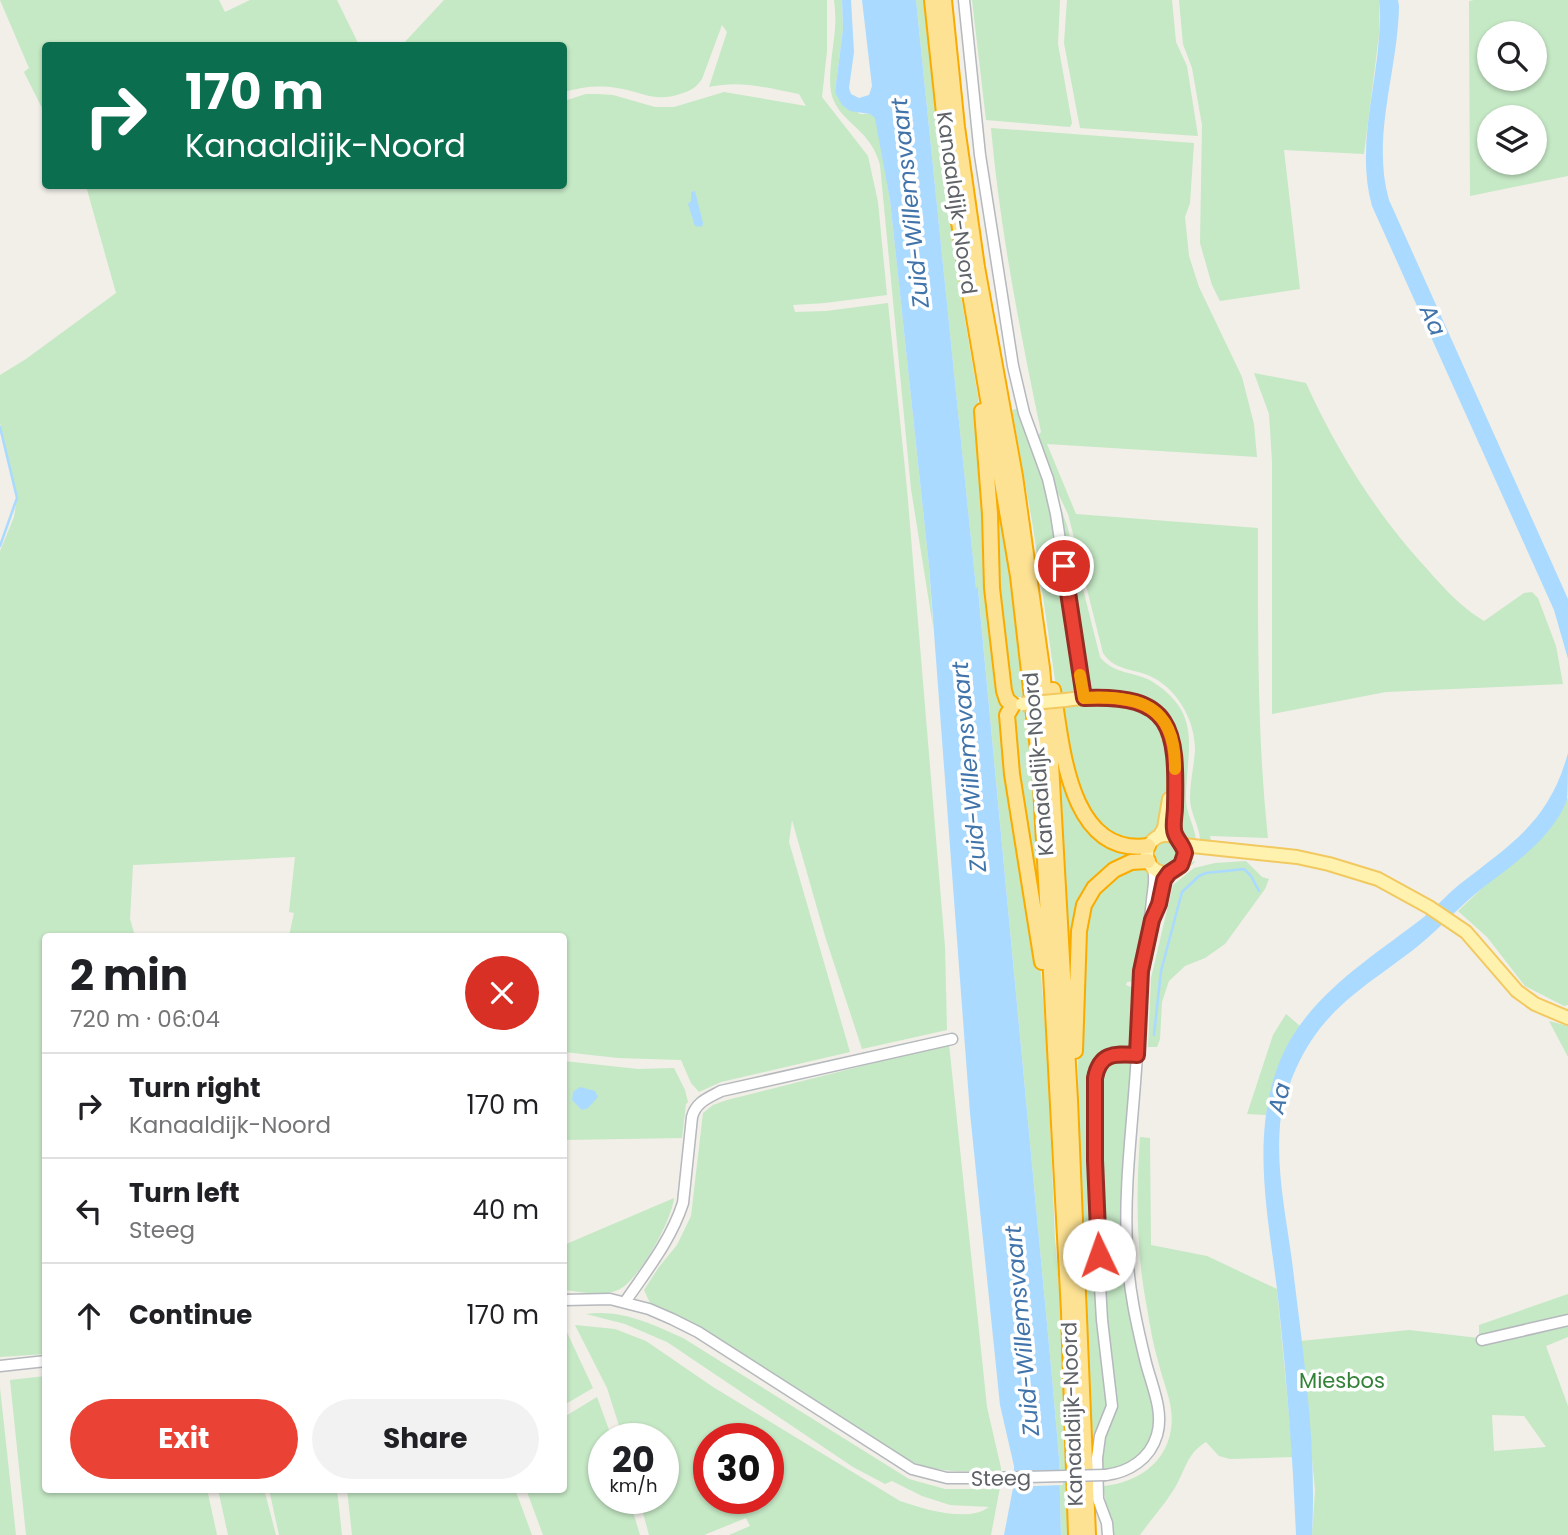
<!DOCTYPE html>
<meta charset="utf-8">
<style>
:root{--surface:#fff;--page:#f2f2f2;--text:#202124;--muted:#757577;--line:#e0e0e0;--accent:#ea4335}
body{margin:0;font-family:Poppins,sans-serif;background:var(--page);color:var(--text);height:100vh;display:flex;flex-direction:column;font-size:26px;white-space:nowrap}
*{box-sizing:border-box;margin:0}
p{font-size:23px;color:var(--muted)}
.icon{flex:none;width:38px;height:38px;fill:none;stroke:currentColor;stroke-width:2;stroke-linecap:round;stroke-linejoin:round}
.map{position:relative;flex:1;overflow:hidden}
.side{position:absolute;left:42px;top:933px;width:525px;height:560px;display:flex;flex-direction:column;background:var(--surface);border-radius:7px;box-shadow:0 2px 5px #0004}
.side>*{flex:none}
.top-card{position:absolute;left:42px;top:42px;width:525px;height:147px;border-radius:7px;box-shadow:0 2px 5px #0004;background:#0b6e4f;color:#fff;overflow:hidden}
.controls{position:absolute;left:1477px;top:21px;display:grid;gap:14px}
.controls a{display:grid;place-items:center;width:70px;height:70px;border-radius:50%;background:var(--surface);box-shadow:0 2px 5px #0004;font-size:35px}
.speed{position:absolute;left:588px;top:1423px;display:flex;gap:14px;font-size:35px;font-weight:700;text-align:center}
.speed>*{display:grid;place-content:center;width:91px;height:91px;border-radius:50%;background:var(--surface);box-shadow:0 2px 5px #0004;line-height:1}
.speed small{font-size:18px;font-weight:400}
.speed .limit{border:10px solid #d22;background:#fff;color:#111}
.pin{position:absolute;display:grid;place-items:center;width:60px;height:60px;color:#fff;margin:-30px;border:4px solid #fff;border-radius:50%;box-shadow:0 2px 7px #0007}
.me{position:absolute;width:77px;margin:-38px;rotate:357deg;stroke-linejoin:round;filter:drop-shadow(0 0 5px #0008)}
.turn{display:flex;align-items:center;gap:24px;height:147px;padding:0 28px;font-size:32px}
.turn .icon{width:91px;height:91px;stroke-width:2.5}
.turn b{display:block;font-size:49px;line-height:60px}
.round{display:grid;place-items:center;flex:none;width:74px;height:74px;border-radius:37px;background:var(--page)}
.head{display:flex;align-items:center;justify-content:space-between;height:119px;padding:0 28px}
h1{font-size:42px;font-weight:700;line-height:52px}
.cta{display:flex;gap:14px;margin-top:auto;padding:14px 28px}
.cta a{flex:1;height:80px;border-radius:42px;background:var(--accent);color:#fff;font-size:28px;font-weight:700;line-height:80px;text-align:center}
.cta a+a{background:var(--page);color:var(--text)}
ul{padding:0;list-style:none}
li{display:flex;align-items:center;gap:21px;height:105px;padding:0 28px;border-top:2px solid var(--line)}
li div{flex:1}
li b{display:block;font-size:26px}
li em{font-style:normal}
.map>svg:first-child{display:block}
.green{fill:#c5e8c5;fill-rule:evenodd}
.water{fill:#aadaff}
.pier{fill:#f1efe8}
.lines{fill:none;stroke-linecap:round;stroke-linejoin:round}
.stream{stroke:#aadaff;stroke-width:2.5}
.minor-casing{stroke:#b5b8bc;stroke-width:13}
.major-casing{stroke:#f2c960;stroke-width:16}
.highway-casing{stroke:#f9ab00;stroke-width:18}
.minor{stroke:#fff;stroke-width:10}
.major{stroke:#fff2af;stroke-width:12}
.highway{stroke:#fde293;stroke-width:14}
.minor-bridge-casing{stroke:#b5b8bc;stroke-width:13;stroke-linecap:butt}
.major-bridge-casing{stroke:#f2c960;stroke-width:16;stroke-linecap:butt}
.minor-bridge{stroke:#fff;stroke-width:10}
.major-bridge{stroke:#fff2af;stroke-width:12}
.route-casing{stroke:#982c22;stroke-width:18}
.route{stroke:#ea4335;stroke-width:12}
.slow{stroke:#f59e0b;stroke-width:12}
.labels{text-anchor:middle;dominant-baseline:central;stroke-width:7;stroke-linejoin:round;paint-order:stroke}
.street-label{font-size:21px;fill:#5f6368;stroke:#fff}
.park-label{font-size:21px;fill:#348238;stroke:#fff}
.water-label{font-size:23px;font-style:italic;fill:#4174aa;stroke:#fff}
</style>
<div class="map">
<svg width="1568" height="1535" viewBox="0 0 1568 1535">
<rect width="100%" height="100%" fill="#f1efe8"/>
<path class="green" d="M0 0H219L225 12 250 0H337L359 45 46 46 45 114 24 72 29 68Z
M444 0H827V51L822 97 868 156 878 202 887 295 825 303 793 305 795 312 826 311 888 303 907 489 945 947 947 1030 862 1049 825 936 792 820 789 842 850 1052 721 1082 699 1092 691 1083 681 1060 618 1058 564 1052V936H289L294 913 289 912 295 857 133 865 130 919 135 936H46L45 1354 0 1357V551L14 517 17 498 0 423V375L26 359 116 293 86 186H564V101L586 94H597L613 95 655 107H674L724 92 806 106 799 94C767 88 741 80 709 87L727 32 722 25 702 79C696 88 690 91 680 94 654 103 641 91 617 88 597 85 582 87 564 92V46L402 45Z
M834 0H842L843 29 835 92 860 114H870L876 118 890 200 929 566 933 627 911 489 880 165C871 130 843 124 833 99 826 81 834 47 835 28 836 18 835 9 834 0Z
M916 0H926L961 296 978 397 1006 704 1040 962 1047 1050 1055 1239 1064 1344 1072 1535H1061L1059 1458 1052 1377 979 599 978 588 976 589Z
M972 0H1060L1058 44 1072 123 1070 127 986 120Z
M1067 0H1172L1176 42 1187 66 1198 136 1080 128 1064 43Z
M1179 0H1379V35L1364 154 1284 150 1300 289 1220 301 1212 285 1200 243 1202 125 1192 68 1183 44Z
M1474 0H1568V176L1470 196 1469 1ZM1535 33V79H1489V33ZM1535 117V163H1489V117Z
M991 128 1194 143 1190 203 1185 217 1189 256 1199 287 1242 377 1254 424 1257 457 1047 444 1076 514 1258 528C1258 632 1257 735 1268 838L1210 836 1211 841 1200 839C1199 825 1190 813 1190 798 1190 782 1194 766 1195 750 1195 721 1179 692 1154 678 1136 668 1115 672 1103 653L1068 514 1048 473 1035 439 1041 432C1020 331 1000 230 991 128Z
M1254 373 1306 383C1335 447 1372 507 1418 559 1439 582 1457 605 1484 621L1524 593 1532 592 1538 598 1556 646 1563 684 1386 692 1272 714V461L1269 414Z
M1020 408 1050 497 1077 683 1074 692 1057 694 1033 527 1012 410Z
M994 455 1028 697H1011L995 587Z
M1056 496 1067 525 1100 657C1114 675 1135 671 1153 682 1204 715 1186 750 1186 799 1186 814 1195 826 1196 841L1187 843C1184 839 1179 835 1178 830 1176 824 1178 815 1178 808 1179 778 1186 744 1168 718 1142 681 1101 703 1085 685Z
M1052 695 1080 814 1143 851V857L1088 892 1073 1036Z
M1112 701 1146 712 1160 726 1169 746V778L1163 821 1158 831 1144 842 1115 839 1081 803 1059 706Z
M1030 709 1046 956 1010 721 1016 711Z
M1568 798V1005L1564 1006 1525 986 1487 937 1458 911 1558 816Z
M1154 854a12 12 0 1 1 24 0a12 12 0 1 1-24 0Z
M1196 861 1169 886 1148 978 1145 1006V1050H1141C1140 1002 1146 956 1159 910 1162 901 1164 887 1170 879 1174 873 1188 863 1196 861Z
M1246 861 1262 877 1269 879 1265 889 1225 944 1205 958 1185 966 1169 981 1162 1002 1160 1039 1157 1047H1148L1151 978 1173 885 1194 868 1215 863Z
M1144 865 1152 879 1136 981 1127 982 1126 985 1135 989 1133 1045 1127 1050 1095 1066 1108 1404 1094 1451H1091L1081 1243 1078 1067 1080 963 1085 911 1113 874Z
M1286 1014 1300 1026C1282 1054 1271 1082 1266 1115L1247 1114 1273 1035Z
M1549 1021 1568 1026V1057Z
M949 1044 987 1407 1001 1468V1482L991 1535H729L750 1526 746 1518 704 1535H649L639 1498H663V1438H623L607 1388 575 1325 615 1329 646 1341 713 1387 900 1501C923 1509 968 1523 989 1507L950 1505 922 1496 892 1481 885 1484 853 1467 667 1342 625 1324 586 1314C621 1309 652 1324 683 1338L909 1479 945 1489H989L988 1471C952 1472 932 1472 899 1456L695 1325 651 1305 644 1290 659 1267 677 1245 691 1216 703 1113 713 1105 727 1100ZM709 1438H768V1498H709Z
M1125 1057 1132 1063 1123 1227 1155 1408C1156 1446 1139 1468 1100 1469 1099 1444 1108 1434 1114 1413L1100 1229 1098 1079 1106 1061Z
M564 1061 638 1069 674 1068 685 1090 688 1102 686 1104 682 1138 564 1140Z
M1140 1137 1150 1138 1151 1245 1207 1256 1277 1289 1293 1457 1230 1459 1219 1456 1206 1442C1188 1453 1186 1467 1177 1484 1167 1502 1152 1518 1140 1535H1111L1103 1486C1136 1483 1166 1464 1171 1429 1175 1406 1163 1383 1158 1361 1153 1344 1150 1326 1147 1308 1136 1251 1136 1195 1140 1137Z
M674 1198C672 1220 638 1282 618 1290 601 1297 582 1292 564 1290V1245Z
M1568 1294V1316L1480 1337 1479 1344 1568 1324V1337L1546 1346 1568 1406V1535H1312L1315 1490 1301 1341 1409 1330 1479 1338V1325ZM1492 1415 1524 1416 1546 1447 1494 1451Z
M564 1326 593 1388 564 1405Z
M45 1376 46 1489H207L217 1535H26L10 1380Z
M0 1388 16 1535H0Z
M597 1397 612 1438H604V1498H629L640 1535H543L526 1489H564V1417Z
M218 1489H264L276 1535H228Z
M269 1489H337L342 1535H279Z
M347 1489H515L532 1535H352Z"/>
<path class="water" d="M842 0H851L854 52 849 88 851 94 859 98 869 95 872 86 862 0H916L976 588 978 587 979 600 1052 1377 1059 1458 1061 1535H1004L1014 1483V1466L1000 1405 970 1113 929 566 890 200 875 118 870 114 850 111 842 105 835 92 843 29Z
M1379 0H1398L1399 6C1398 71 1371 137 1389 200L1568 599V659L1554 610 1372 206C1353 137 1385 69 1379 0Z
M695 191 703 223 702 227 695 226 688 204 691 201V192Z
M1568 753C1568 766 1568 787 1567 800 1551 840 1512 865 1480 890 1464 903 1448 919 1433 933 1392 971 1343 992 1311 1041 1296 1064 1283 1096 1280 1125 1276 1170 1286 1216 1292 1261 1303 1352 1317 1444 1312 1535H1296C1293 1459 1287 1383 1279 1307 1271 1228 1249 1144 1278 1066 1303 998 1370 959 1424 917 1437 907 1447 894 1460 884 1512 843 1549 822 1568 753Z
M580 1087 595 1091 598 1097 588 1108 582 1110 572 1100 573 1092Z"/>
<path class="pier" d="M1063 1470V1485L1010 1487V1471Z"/>
<g class="lines">
<path class="stream" d="M0 427 17 498 0 546
M1154 1035 1161 971 1182 892 1199 876 1206 873 1244 869 1251 876 1259 891"/>
<defs>
<path id="minor" d="M964 0 980 155 1013 366 1024 413 1048 479 1056 514 1084 698
M1153 916C1160 902 1161 885 1169 873
M564 1300 610 1299 649 1309 672 1319 698 1332 912 1469 947 1478H982
M625 1302C647 1270 671 1240 683 1203L692 1117C696 1102 708 1098 721 1091L952 1039
M1482 1340 1568 1320
M0 1366 46 1361
M1106 1475C1129 1472 1150 1459 1157 1435 1164 1412 1152 1386 1146 1363 1137 1326 1128 1287 1127 1248 1124 1187 1132 1129 1136 1069 1139 1037 1137 1005 1141 973 1144 949 1150 925 1152 900 1153 889 1156 879 1153 869
M1108 1535 1107 1523 1098 1499 1097 1458 1100 1436 1112 1406 1102 1320 1097 1234 1095 1078C1100 1052 1115 1054 1137 1055"/>
<path id="major" d="M1065 700C1121 693 1175 696 1175 766 1175 787 1171 818 1175 837
M1147 854a19 19 0 1 1 38 0a19 19 0 1 1-38 0Z
M1160 835 1164 828 1169 799
M1183 845 1297 857 1329 864 1378 879 1429 907 1466 932 1517 991 1535 1004 1568 1018"/>
<path id="highway" d="M932 0 946 132 966 270 1018 576 1040 767 1069 1312 1076 1535
M944 0 957 127 977 267 1015 476 1042 668 1051 764 1070 1100 1088 1535
M982 411 990 514 992 588 1004 691 1007 700 1013 705 1007 715 1012 774 1042 962
M1053 690C1062 743 1068 857 1148 846
M1075 1051 1079 931 1084 905 1094 888 1114 870 1131 862 1148 861"/>
</defs>
<use href="#minor" class="minor-casing"/>
<use href="#major" class="major-casing"/>
<use href="#highway" class="highway-casing"/>
<use href="#minor" class="minor"/>
<use href="#major" class="major"/>
<use href="#highway" class="highway"/>
<defs>
<path id="minor-bridge" d="M982 1478 1106 1475"/>
<path id="major-bridge" d="M1022 704 1065 700"/>
</defs>
<use href="#minor-bridge" class="minor-bridge-casing"/>
<use href="#major-bridge" class="major-bridge-casing"/>
<use href="#minor-bridge" class="minor-bridge"/>
<use href="#major-bridge" class="major-bridge"/>
</g>
<g class="lines">
<defs>
<path id="route" d="M1064 566 1084 698C1173 694 1177 728 1175 807 1175 814 1173 822 1174 829 1174 838 1183 843 1185 853L1181 865 1169 873 1164 880 1159 904 1152 920 1141 971 1137 1055C1115 1054 1100 1052 1095 1078V1160L1099 1255"/>
</defs>
<use href="#route" class="route-casing"/>
<use href="#route" class="route"/>
<path class="slow" d="M1080 675 1084 698C1139 695 1176 705 1175 769"/>
</g>
<g class="labels">
<g class="street-label">
<text transform="translate(957 203) rotate(82)">Kanaaldijk-Noord</text>
<text transform="translate(1038 764) rotate(-95)">Kanaaldijk-Noord</text>
<text transform="translate(1072 1414) rotate(-92)">Kanaaldijk-Noord</text>
<text transform="translate(1001 1478) rotate(-1)">Steeg</text>
</g>
<g class="park-label">
<text x="1342" y="1380">Miesbos</text>
</g>
<g class="water-label">
<text transform="translate(910 203) rotate(-96)">Zuid-Willemsvaart</text>
<text transform="translate(1433 320) rotate(66)">Aa</text>
<text transform="translate(969 767) rotate(-95)">Zuid-Willemsvaart</text>
<text transform="translate(1279 1098) rotate(-76)">Aa</text>
<text transform="translate(1022 1331) rotate(-95)">Zuid-Willemsvaart</text>
</g>
</g>
</svg>
<div class="controls">
<a><svg class="icon" aria-label="search" viewBox="0 0 24 24"><circle cx="10" cy="10" r="6"/><path d="M15 15l6 6"/></svg></a>
<a><svg class="icon" aria-label="layers" viewBox="0 0 24 24"><path d="M12 4l9 5-9 5-9-5zM3 14l9 5 9-5"/></svg></a>
</div>
<div class="speed"><div>20<small>km/h</small></div><div class="limit">30</div></div>
<div class="pin" style="left:1064px;top:566px;background:#d93025"><svg class="icon" aria-label="arrive" viewBox="0 0 24 24"><path d="M6 21V4h12l-3 4 3 4H6"/></svg></div>
<svg class="me" style="left:1099px;top:1255px" viewBox="-20 -20 40 40"><circle r="19" fill="#fff"/><path d="M0-13L10 11 0 6-10 11z" fill="#ea4335"/></svg>
<div class="top-card">
<div class="turn"><svg class="icon" aria-label="right" viewBox="0 0 24 24"><path d="M7 20v-9h11M14 6l5 5-5 5"/></svg><div><b>170 m</b>Kanaaldijk-Noord</div></div>
</div>
<section class="side">
<div class="head"><div><h1>2 min</h1><p>720 m · 06:04</p></div><a class="round" style="background:#d93025;color:#fff"><svg class="icon" aria-label="close" viewBox="0 0 24 24"><path d="M6 6l12 12M18 6L6 18"/></svg></a></div>
<ul>
<li><svg class="icon" aria-label="right" viewBox="0 0 24 24"><path d="M7 20v-9h11M14 6l5 5-5 5"/></svg><div><b>Turn right</b><p>Kanaaldijk-Noord</p></div><em>170 m</em></li>
<li><svg class="icon" aria-label="left" viewBox="0 0 24 24"><path d="M17 20v-9H6M10 6l-5 5 5 5"/></svg><div><b>Turn left</b><p>Steeg</p></div><em>40 m</em></li>
<li><svg class="icon" aria-label="ahead" viewBox="0 0 24 24"><path d="M12 20V5M6 11l6-6 6 6"/></svg><div><b>Continue</b></div><em>170 m</em></li>
</ul>
<div class="cta"><a>Exit</a><a>Share</a></div>
</section>
</div>
